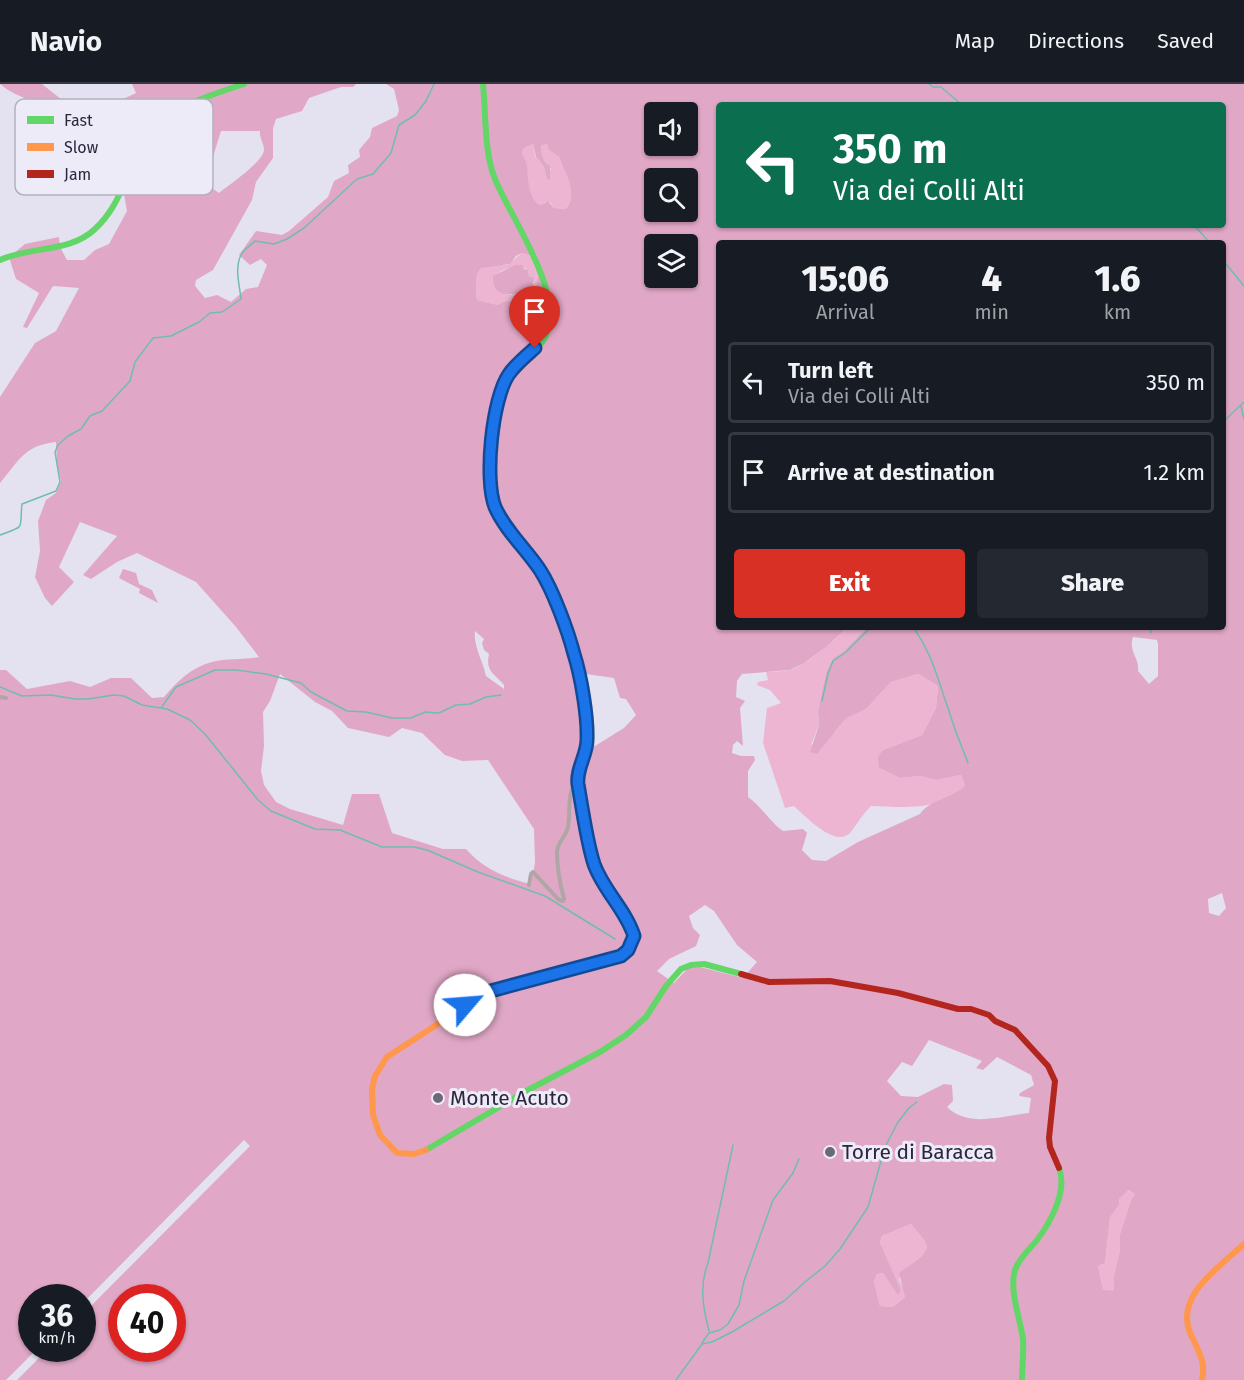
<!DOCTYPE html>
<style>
:root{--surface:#171b24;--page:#242831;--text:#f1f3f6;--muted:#9ea1a6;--line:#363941;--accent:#d93025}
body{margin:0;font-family:"Fira Sans",sans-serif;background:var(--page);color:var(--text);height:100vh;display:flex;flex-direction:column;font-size:22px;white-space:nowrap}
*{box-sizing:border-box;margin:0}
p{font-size:20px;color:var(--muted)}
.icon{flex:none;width:33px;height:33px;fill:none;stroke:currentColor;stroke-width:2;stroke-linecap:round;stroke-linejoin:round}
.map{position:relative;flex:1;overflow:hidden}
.sheet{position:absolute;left:716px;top:156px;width:510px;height:390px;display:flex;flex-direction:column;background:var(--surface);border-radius:6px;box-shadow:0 2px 4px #0004}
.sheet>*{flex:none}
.banner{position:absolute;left:716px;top:18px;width:510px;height:126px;border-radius:6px;box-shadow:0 2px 4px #0004;background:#0b6e4f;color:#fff;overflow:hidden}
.tools{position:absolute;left:644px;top:18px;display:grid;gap:12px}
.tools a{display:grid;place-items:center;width:54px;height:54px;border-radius:6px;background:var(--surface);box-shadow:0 2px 4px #0004;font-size:30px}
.speed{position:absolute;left:18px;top:1200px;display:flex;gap:12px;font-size:30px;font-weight:700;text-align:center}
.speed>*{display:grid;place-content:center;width:78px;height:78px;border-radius:50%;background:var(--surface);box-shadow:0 2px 4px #0004;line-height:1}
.speed small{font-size:15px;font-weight:400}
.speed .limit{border:9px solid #d22;background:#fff;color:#111}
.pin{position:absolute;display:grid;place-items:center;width:51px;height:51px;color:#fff;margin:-62px -26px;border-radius:50% 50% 50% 0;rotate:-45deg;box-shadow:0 0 6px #0007}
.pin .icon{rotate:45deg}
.me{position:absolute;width:66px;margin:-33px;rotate:63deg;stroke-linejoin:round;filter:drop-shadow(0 0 4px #0008)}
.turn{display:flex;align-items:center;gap:21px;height:126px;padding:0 18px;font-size:27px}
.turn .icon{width:78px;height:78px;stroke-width:2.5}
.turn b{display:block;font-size:42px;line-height:51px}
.eta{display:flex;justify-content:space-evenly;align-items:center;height:102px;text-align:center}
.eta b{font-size:36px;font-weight:800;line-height:42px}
.button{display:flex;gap:12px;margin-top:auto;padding:12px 18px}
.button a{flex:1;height:69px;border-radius:6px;background:var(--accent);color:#fff;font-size:24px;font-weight:800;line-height:69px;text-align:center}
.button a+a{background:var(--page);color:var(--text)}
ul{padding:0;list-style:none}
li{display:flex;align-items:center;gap:18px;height:81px;margin:0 12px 9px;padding:0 6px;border:3px solid var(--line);border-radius:6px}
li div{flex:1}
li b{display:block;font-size:22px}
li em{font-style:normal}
header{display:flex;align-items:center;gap:36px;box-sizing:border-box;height:84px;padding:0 30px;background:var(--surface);border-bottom:2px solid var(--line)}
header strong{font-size:28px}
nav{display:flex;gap:33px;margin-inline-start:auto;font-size:21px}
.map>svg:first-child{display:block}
.green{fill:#eeb5d2;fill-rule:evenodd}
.forest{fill:#e0a8c6;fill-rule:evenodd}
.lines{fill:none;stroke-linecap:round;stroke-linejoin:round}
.stream{stroke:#70bdaf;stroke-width:1.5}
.street{stroke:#afa6a5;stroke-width:4}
.fast{stroke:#63d668;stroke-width:6}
.slow{stroke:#ff974d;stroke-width:6}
.jam{stroke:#b3261e;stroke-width:6}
.route-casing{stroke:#114b97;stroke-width:15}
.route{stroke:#1a73e8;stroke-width:10}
.poi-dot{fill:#6c687c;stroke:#edebf8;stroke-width:2}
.labels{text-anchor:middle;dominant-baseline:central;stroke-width:6;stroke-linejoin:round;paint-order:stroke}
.poi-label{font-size:21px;fill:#2c263e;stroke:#edebf8;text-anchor:start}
.key{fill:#edebf8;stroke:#b3b0c0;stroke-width:1.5}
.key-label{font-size:16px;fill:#2c263e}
</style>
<header>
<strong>Navio</strong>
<nav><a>Map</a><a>Directions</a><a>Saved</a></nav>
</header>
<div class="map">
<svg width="1244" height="1296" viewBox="0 0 1244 1296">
<rect width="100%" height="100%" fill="#e4e2f0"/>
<path class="green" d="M533 60 535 72 544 83 547 93 551 85 541 71V62L547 60 552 68 559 73 570 100 571 116 566 125 554 124 550 118H545L540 121C527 115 528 93 526 81 526 77 523 72 522 68L524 64Z
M522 169 532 172 538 195 536 202 543 210 530 222 528 235 519 241 515 239 516 219C508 217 504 215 498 221L477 216C476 205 474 194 481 184L489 181H507ZM522 183 528 186 529 192 535 194 533 207 510 211 496 205 493 195C500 185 510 183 522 183Z
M848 543H867L843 568 833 574 826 588 818 627 819 641 811 661 835 648 846 633 866 625 891 598 918 590 938 602 936 624 922 651 883 666 879 684 900 694 920 692 936 696 961 691 965 701C941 728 903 723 871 722 862 731 857 740 850 749 835 764 805 732 794 722L785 724 763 659 767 624 781 619 770 606 757 601 758 598 768 596 766 588C773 587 782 588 790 586 803 584 838 553 848 543Z
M1127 1106 1135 1110 1131 1116 1120 1150V1166L1114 1191V1207H1103L1098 1182 1105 1179 1110 1133 1119 1121V1115Z
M911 1140 925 1157 927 1163 922 1172 908 1182 899 1195 904 1205 905 1213 893 1223 880 1222 874 1198 877 1190 883 1189 901 1206 880 1160 882 1152Z"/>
<path class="forest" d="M0 0H42L76 27V38L63 36 60 38C48 34 43 24 33 18 21 12 10 9 0 0Z
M132 0H356L353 3H341L309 14 302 27 276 35 273 44V74L256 98 252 116 213 186 196 196 195 202 205 214 217 211 231 218 246 205 258 203 267 181 261 175 250 181 239 171 256 147 282 151 289 147 328 113 334 97 349 89 348 81 360 73 359 66 370 53 372 44 397 32 399 26 394 5 386 0H1244V1296H17L48 1265 82 1264 83 1230 250 1062 244 1056 83 1219 82 1214H32V1264L37 1265 6 1296H0V586H6L27 605 70 597 90 603 111 594H131L152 614 164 613C176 598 192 583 212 578 227 574 244 576 259 573L236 543 196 498 137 469 117 478 91 495 83 491 117 452 80 438 59 483 74 498 52 522 45 514 35 493 40 467 38 437 46 416 56 409 61 397 57 381 56 358C23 362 20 376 0 399V313L35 259 56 247 79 204 53 202 27 244 23 243 39 209 16 195 9 173 25 160 59 153 60 163 67 176H84L95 166 109 160 127 127 124 110 142 44 129 35 117 18 136 9ZM718 21H1222V141H718ZM654 28H687V62H654ZM221 47H260C259 54 264 59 264 66 263 78 229 101 219 109L212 104 180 98 187 87 212 76ZM533 60 536 73 544 83 547 95 550 96V82C544 78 540 70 541 62L547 60 549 66 559 73 570 100 571 116 566 125 554 124 548 117 540 121C528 115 528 93 527 81 526 77 523 72 522 68L524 64ZM654 94H687V128H654ZM718 159H1222V543H867L843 568 833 574 826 588 818 627 819 641 810 668 817 670 846 634 866 625 891 598 918 590 938 602 936 624 922 651 883 666 878 673 879 684 900 694 920 692 936 696 961 691 965 701C953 715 930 715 920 730L858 758 826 777 812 776 802 766 807 749 803 745 783 747C770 738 762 723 748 713V687L755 676 754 672H741L732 669 733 661 737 657 743 662 740 624 745 617 736 613 737 597 742 590 790 586 803 580 826 563 848 543H718ZM654 160H687V194H654ZM522 169 532 172 538 194 536 202 543 210 530 222 528 235 519 241 515 239 514 232 517 230 516 219C508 217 504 215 498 221L477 216C476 205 474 193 481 184L510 180 516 172ZM475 547 484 555 482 559 484 566 489 570C485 588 495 590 504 601V605L486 592C483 577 473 562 475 547ZM1133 553 1157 556 1158 560V592L1149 600 1138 587C1140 574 1128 568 1133 553ZM576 587 586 590 614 594 620 614 626 615 636 631 624 644 595 662 584 658ZM280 590 315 618 332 627 348 644 389 653 402 644 422 649 445 671 462 677 488 676 534 745 535 779 531 800C507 795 482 784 466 765H443L392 749 379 710H352L343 741 290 725 276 718 264 701 261 687 264 662 263 628 270 617ZM1222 809 1226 824 1219 832 1209 829 1208 815ZM705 821 714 827 737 861 757 878 743 894 700 883 688 884 674 899 657 887 669 875 696 862 700 851 693 844 689 832ZM929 956 982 977 976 984 983 986 997 973 1031 991 1034 1001 1020 1009 1019 1012 1031 1014 1029 1029C1003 1032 968 1044 947 1023L953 1017 952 1001 944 1000 918 1013 901 1012 887 997 902 978 912 982ZM1128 1106 1135 1110 1131 1116 1120 1150V1166L1114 1191V1207L1103 1206 1098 1182 1105 1179 1110 1133 1119 1121V1115ZM911 1140 925 1157 927 1163 922 1172 899 1189 905 1213 893 1223 880 1222 874 1198 877 1190 883 1189 898 1211 901 1206 880 1159 882 1152ZM122 1214H172V1264H122Z
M515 181H522L524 185 528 186 529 192 535 194 533 199 535 204 533 207C517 209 492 218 493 192Z
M123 485 136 489 139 500 152 506 158 519 139 509 140 505 119 494Z"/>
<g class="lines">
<path class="stream" d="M929 0 933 3H941L962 21
M1194 141 1210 159
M1222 175 1244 202
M1241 322 1244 335
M1222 339 1244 318
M0 451C27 441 19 446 22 420L56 407 60 398 55 368 58 361 68 352 81 345 90 332 102 327 130 297 135 278 153 254 171 252 199 238 210 229 222 228 241 215C240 202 234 185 241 171 243 166 251 161 255 157L274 160 287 155 304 144 357 95 373 90 391 69 399 41 415 31 426 17 434 0
M913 543C934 573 938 597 950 630 955 647 962 663 968 679
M1151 543V549
M0 603 22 612 51 611 75 615H88L114 611 124 612 142 621 167 625 190 636 205 650 258 716 271 727 315 745 340 746 382 763H414L427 766 478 788 545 812 615 855
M822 617 828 590 833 577 846 568 871 543
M161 624 176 603 215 586H236L266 590 301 599 311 608 347 627 366 628 392 634H411L425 628 439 629 456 621 470 620 486 613 501 611
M709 1247C703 1224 699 1202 708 1179L733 1061
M702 1259 709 1249 720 1246 728 1240 739 1221 744 1197 773 1116 793 1089 799 1075
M676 1296 702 1260 712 1258 732 1248 784 1217 805 1198 825 1182 840 1165 868 1123 885 1063 898 1038 909 1024 917 1018"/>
<path class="street" d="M0 613 6 614
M529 801 531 790 533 788 559 816 563 817 564 815C560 800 557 784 557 768 557 758 566 753 568 743 571 727 566 710 577 697"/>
<path class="fast" d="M483 0C486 29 484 69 495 95 511 135 570 215 543 257 538 265 527 272 520 279
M0 176C30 162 70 169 95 145 108 133 119 115 124 98 127 90 127 80 130 71 150 28 202 14 244 0
M426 1066 528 1006 600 968 626 951 646 933 666 902 681 885 691 881 704 880 741 890
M1022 1296C1022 1283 1024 1268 1023 1255 1020 1234 1009 1206 1015 1186 1019 1174 1029 1166 1037 1156 1050 1139 1068 1107 1059 1084"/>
<path class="slow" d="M426 1066 414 1070 397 1069 380 1051 373 1031 372 1005 375 992 387 973 487 908 594 881 621 872 628 865 634 852C630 837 617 824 609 810 599 795 594 778 590 761
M1202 1296C1206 1278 1199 1268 1191 1251 1173 1212 1220 1183 1244 1160"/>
<path class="jam" d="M520 279 509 289 503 299 493 342 489 393 495 422 503 437 542 489 574 569 582 603 587 656 577 696 590 761
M741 890 769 898 830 897 898 909 958 925H971L989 931 995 937 1015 946 1048 982 1055 997 1049 1054 1050 1063 1059 1084"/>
</g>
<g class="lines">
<defs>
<path id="route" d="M465 921 487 908 621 872 628 866 634 852C626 826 603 806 594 780 587 759 582 723 578 700 576 685 587 671 587 656 588 633 581 592 574 570 568 547 553 506 540 486 526 465 505 446 495 423 484 396 492 314 509 290 516 280 526 272 535 264"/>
</defs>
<use href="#route" class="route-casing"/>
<use href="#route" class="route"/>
</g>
<g class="poi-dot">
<circle cx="438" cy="1014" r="6"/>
<circle cx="830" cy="1068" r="6"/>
</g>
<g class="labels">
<g class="poi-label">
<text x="450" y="1014">Monte Acuto</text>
<text x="842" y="1068">Torre di Baracca</text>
</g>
</g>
<rect x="15" y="15" width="198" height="96" rx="9" class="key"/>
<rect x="27" y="32" width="27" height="8" fill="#63d668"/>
<rect x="27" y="59" width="27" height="8" fill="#ff974d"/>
<rect x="27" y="86" width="27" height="8" fill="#b3261e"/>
<g class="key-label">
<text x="64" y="42">Fast</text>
<text x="64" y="69">Slow</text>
<text x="64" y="96">Jam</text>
</g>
</svg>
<div class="tools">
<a><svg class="icon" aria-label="sound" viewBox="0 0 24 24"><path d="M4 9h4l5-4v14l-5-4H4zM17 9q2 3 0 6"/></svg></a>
<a><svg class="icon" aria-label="search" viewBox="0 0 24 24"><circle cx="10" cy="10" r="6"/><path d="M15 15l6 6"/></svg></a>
<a><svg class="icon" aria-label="layers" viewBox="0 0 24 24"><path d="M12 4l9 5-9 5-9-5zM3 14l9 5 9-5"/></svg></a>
</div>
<div class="speed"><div>36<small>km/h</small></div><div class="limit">40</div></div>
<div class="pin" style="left:535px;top:264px;background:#d93025"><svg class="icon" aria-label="arrive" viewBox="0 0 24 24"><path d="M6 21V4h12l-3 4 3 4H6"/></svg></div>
<svg class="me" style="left:465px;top:921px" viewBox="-20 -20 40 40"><circle r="19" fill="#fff"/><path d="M0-13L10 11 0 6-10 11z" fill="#1a73e8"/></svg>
<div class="banner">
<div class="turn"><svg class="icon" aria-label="left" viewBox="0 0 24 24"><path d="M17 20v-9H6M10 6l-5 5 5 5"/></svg><div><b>350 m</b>Via dei Colli Alti</div></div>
</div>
<section class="sheet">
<div class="eta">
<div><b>15:06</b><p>Arrival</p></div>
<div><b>4</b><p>min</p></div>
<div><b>1.6</b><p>km</p></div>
</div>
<ul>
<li><svg class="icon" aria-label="left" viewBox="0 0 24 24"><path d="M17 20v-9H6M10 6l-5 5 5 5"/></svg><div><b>Turn left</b><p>Via dei Colli Alti</p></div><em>350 m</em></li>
<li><svg class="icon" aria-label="arrive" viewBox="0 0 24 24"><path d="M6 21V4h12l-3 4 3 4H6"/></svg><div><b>Arrive at destination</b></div><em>1.2 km</em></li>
</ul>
<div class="button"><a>Exit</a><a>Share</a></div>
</section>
</div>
